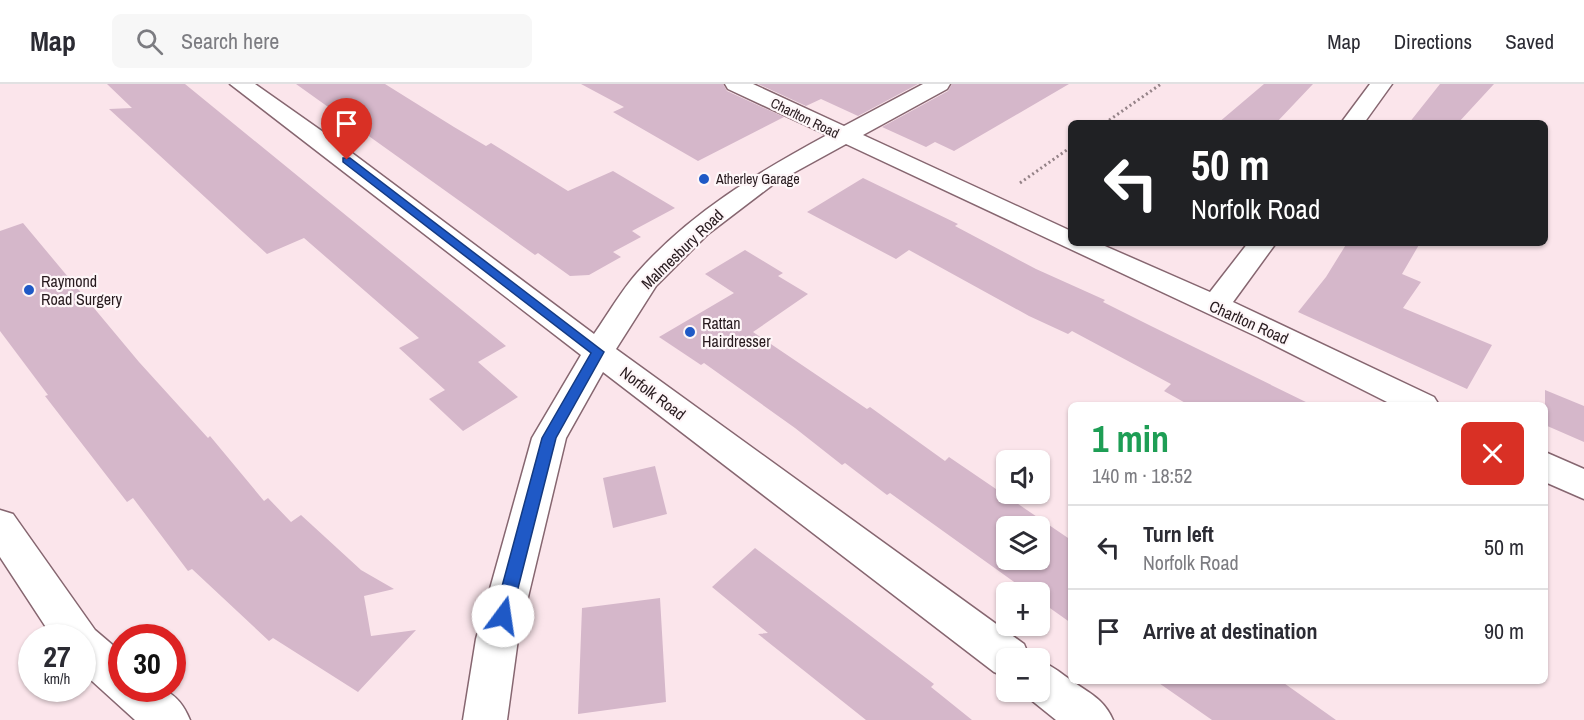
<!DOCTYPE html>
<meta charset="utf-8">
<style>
:root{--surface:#fff;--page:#f7f7f7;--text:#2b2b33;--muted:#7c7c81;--line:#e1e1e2}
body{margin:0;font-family:"Archivo Narrow",sans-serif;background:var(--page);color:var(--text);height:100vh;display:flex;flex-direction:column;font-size:22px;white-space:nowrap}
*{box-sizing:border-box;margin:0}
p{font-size:20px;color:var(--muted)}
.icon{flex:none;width:33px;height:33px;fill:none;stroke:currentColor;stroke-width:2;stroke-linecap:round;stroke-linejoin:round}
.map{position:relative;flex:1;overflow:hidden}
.sheet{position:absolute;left:1068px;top:318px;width:480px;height:282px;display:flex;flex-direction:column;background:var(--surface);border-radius:9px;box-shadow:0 2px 4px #0004}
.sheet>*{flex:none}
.hud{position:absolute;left:1068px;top:36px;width:480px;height:126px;border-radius:9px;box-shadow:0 2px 4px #0004;background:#202124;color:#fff;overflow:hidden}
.controls{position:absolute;left:996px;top:366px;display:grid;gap:12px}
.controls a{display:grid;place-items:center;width:54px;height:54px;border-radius:9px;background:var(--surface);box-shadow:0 2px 4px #0004;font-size:30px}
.speed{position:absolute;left:18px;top:540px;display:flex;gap:12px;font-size:30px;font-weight:700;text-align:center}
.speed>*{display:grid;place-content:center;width:78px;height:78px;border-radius:50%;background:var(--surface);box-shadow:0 2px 4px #0004;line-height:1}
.speed small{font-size:15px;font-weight:400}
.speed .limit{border:9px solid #d22;background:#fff;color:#111}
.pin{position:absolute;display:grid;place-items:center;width:51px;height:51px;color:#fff;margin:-62px -26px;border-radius:50% 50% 50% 0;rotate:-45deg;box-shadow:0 0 6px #0007}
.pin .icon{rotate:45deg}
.me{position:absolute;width:66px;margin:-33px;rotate:14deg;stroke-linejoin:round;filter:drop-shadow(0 0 4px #0008)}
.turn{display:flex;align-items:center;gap:21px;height:126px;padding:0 24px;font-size:27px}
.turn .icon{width:78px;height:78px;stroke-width:2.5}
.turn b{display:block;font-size:42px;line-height:51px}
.round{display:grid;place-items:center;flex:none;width:63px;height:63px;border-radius:9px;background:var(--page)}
.summary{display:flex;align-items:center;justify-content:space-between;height:102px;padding:0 24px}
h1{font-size:36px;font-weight:700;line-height:45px;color:#1e9e55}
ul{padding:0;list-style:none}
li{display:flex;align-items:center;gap:18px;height:84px;padding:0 24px;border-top:2px solid var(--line)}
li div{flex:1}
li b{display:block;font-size:22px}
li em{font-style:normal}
header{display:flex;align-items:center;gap:36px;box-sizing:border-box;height:84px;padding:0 30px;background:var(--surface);border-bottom:2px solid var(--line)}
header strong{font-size:28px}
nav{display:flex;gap:33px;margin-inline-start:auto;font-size:21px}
.search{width:420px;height:54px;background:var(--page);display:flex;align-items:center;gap:15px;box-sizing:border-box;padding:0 21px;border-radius:9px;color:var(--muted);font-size:22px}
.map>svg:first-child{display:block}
.building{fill:#d5b7ca;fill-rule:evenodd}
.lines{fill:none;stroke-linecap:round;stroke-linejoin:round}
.street-casing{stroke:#866670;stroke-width:3}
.secondary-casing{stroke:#866670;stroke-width:3}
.path{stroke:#948287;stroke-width:3;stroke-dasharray:2 3;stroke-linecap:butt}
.street{fill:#fff;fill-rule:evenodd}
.secondary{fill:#fff;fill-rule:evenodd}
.route{fill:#1f59c6;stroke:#143a81;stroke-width:1.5}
.poi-dot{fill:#1f59c6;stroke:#fef6f8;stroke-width:2}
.labels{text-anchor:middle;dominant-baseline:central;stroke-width:4.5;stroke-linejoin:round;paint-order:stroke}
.far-street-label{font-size:14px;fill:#271a1e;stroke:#fef6f8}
.far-poi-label{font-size:14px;fill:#271a1e;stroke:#fef6f8;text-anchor:start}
.street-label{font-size:16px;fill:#271a1e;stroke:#fef6f8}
.poi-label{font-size:16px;fill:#271a1e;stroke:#fef6f8;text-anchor:start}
</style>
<header>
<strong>Map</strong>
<div class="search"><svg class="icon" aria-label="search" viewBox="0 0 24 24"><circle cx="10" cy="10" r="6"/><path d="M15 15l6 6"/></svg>Search here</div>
<nav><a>Map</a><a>Directions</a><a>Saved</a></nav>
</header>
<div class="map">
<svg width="1584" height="636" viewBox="0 0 1584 636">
<rect width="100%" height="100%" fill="#fbe5eb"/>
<path class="building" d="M107 0H185L506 262 478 278 518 313 463 347 429 315 445 306 399 264 419 254 304 154 267 170 109 25 132 24Z
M296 0H385L454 43 486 62 491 59 568 107 613 87 675 124 632 147 641 153 613 168 621 173 589 191 570 192 538 169 535 171Z
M581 0H723L727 7 784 33 698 77 613 28 624 23Z
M758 0H918L858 32 821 15 806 22Z
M952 0H1069L954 67 935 58 926 63 882 43 948 7Z
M1264 0H1313L1276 39H1218Z
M1440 0H1494L1458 39H1409Z
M863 94 958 140 955 142 1036 185 1105 216 1103 218 1151 242 1312 321H1189L1164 307 1171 300 1072 247 1068 250 1029 232 909 166 896 175 807 128Z
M23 139 139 278 208 354 210 352 264 417 268 414 291 438 301 431 361 486 394 505 364 512 371 552 416 546 358 608 273 554 269 557 192 485 188 487 133 414 127 418 45 312 48 311 0 247V147Z
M1347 159H1420L1402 190 1421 198 1403 224 1492 261 1467 305 1298 228 1326 193Z
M745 166 783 189 778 192 808 210 753 248 867 325 870 323 945 377 949 373 1071 456V539L1040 517V508H1028L890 409 887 411 845 379 842 381 795 344 704 279 701 281 659 253 734 209 705 190ZM1006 442H1040V476H1006Z
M1545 306 1584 322V358L1545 341Z
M655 382 667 430 613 444 603 394Z
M755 464 934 600 931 603 972 636H866L758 550 768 549 712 503Z
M660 514 666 618 578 630 582 524Z
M1156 597H1281L1336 636H1212Z"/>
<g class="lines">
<defs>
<path id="street" d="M230 0H255L336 57 594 250C608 230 621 207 637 189 690 129 757 89 827 51L728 5 725 0H753L844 42 923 0H950L947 5 863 51 1071 147V159H1098L1210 208 1248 159H1276L1233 218 1434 313 1439 321H1393L1258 253 846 60 775 99 708 150 656 202 616 265 1024 560 1030 574H1006V593L994 588 603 288 566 354 518 555 507 636H463L476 555 532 354 581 271Z
M1370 0H1392L1364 39H1341Z
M1545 368 1584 385V415L1545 398Z
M1040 577C1053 582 1062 590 1072 597 1089 609 1104 615 1113 636H1056L1025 611 1023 608H1040Z"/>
<path id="secondary" d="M0 426 13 430 95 546 122 569V604C156 604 175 600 190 636H135L82 588V554H53L0 473Z"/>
</defs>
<use href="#street" class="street-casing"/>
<use href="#secondary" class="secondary-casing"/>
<path class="path" d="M1105 39 1161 0
M1020 99 1071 63"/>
<use href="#street" class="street"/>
<use href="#secondary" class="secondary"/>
</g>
<path class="route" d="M343 74H350L604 268 556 354 511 532 509 538 503 540 497 538 494 532 542 354 591 269 343 78Z"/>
<g class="poi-dot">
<circle cx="704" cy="95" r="6"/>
<circle cx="29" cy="206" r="6"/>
<circle cx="690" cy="248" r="6"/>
</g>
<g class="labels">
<g class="far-street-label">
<text transform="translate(805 34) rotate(26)">Charlton Road</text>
</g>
<g class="far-poi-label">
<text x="716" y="95">Atherley Garage</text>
</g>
<g class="street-label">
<text transform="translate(682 165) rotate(-44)">Malmesbury Road</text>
<text transform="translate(1249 238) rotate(24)">Charlton Road</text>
<text transform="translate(653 309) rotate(37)">Norfolk Road</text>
</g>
<g class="poi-label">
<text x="41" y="197">Raymond<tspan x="41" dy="18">Road Surgery</tspan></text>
<text x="702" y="239">Rattan<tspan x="702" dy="18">Hairdresser</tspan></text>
</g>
</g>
</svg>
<div class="controls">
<a><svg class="icon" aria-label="sound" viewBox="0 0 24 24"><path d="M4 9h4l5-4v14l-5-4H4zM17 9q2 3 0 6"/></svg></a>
<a><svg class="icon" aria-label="layers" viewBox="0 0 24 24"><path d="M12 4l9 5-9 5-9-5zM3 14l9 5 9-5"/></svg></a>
<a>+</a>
<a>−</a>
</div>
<div class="speed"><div>27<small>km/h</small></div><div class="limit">30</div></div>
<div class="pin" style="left:347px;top:76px;background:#d93025"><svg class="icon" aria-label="arrive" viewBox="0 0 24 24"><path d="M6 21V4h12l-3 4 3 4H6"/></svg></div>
<svg class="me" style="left:503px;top:532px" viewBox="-20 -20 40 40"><circle r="19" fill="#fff"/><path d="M0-13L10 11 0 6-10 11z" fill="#1f59c6"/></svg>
<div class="hud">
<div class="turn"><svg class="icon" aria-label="left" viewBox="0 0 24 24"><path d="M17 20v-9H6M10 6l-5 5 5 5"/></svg><div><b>50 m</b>Norfolk Road</div></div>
</div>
<section class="sheet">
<div class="summary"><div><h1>1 min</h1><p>140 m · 18:52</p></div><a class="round" style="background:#d93025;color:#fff"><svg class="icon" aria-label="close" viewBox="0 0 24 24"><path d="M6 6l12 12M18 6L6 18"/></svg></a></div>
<ul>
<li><svg class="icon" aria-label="left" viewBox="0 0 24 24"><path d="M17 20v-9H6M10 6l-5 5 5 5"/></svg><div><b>Turn left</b><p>Norfolk Road</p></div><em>50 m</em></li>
<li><svg class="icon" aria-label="arrive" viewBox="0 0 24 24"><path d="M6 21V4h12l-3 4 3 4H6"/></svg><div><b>Arrive at destination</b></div><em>90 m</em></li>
</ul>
</section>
</div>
